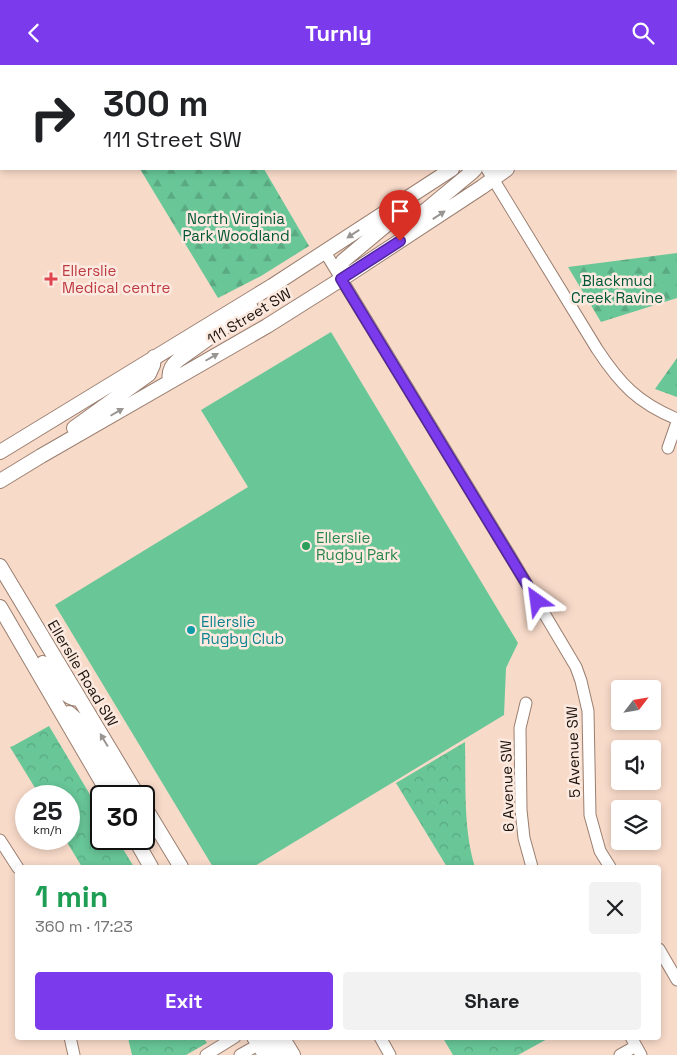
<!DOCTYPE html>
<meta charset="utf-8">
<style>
:root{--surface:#fff;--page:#f2f2f2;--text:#202124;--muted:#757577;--accent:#7c3aed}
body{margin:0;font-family:"Space Grotesk",sans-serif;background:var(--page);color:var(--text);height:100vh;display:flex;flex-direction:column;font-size:19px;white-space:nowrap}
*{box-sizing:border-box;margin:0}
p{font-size:16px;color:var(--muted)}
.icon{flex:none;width:28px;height:28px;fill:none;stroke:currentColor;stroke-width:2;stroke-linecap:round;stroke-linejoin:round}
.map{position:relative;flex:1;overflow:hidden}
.panel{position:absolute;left:15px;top:800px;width:646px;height:175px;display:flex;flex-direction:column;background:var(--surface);border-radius:5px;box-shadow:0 2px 8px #0003}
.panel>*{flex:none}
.top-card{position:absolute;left:0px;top:0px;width:678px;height:105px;box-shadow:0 2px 8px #0003;background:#fff;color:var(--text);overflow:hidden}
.needle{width:32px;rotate:59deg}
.fabs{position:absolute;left:611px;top:615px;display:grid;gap:10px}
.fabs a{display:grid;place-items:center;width:50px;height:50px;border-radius:5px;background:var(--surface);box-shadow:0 2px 8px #0003;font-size:25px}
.speed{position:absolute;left:15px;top:720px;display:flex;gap:10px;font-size:25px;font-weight:700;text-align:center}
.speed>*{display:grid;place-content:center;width:65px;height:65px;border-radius:50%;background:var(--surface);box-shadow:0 2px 8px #0003;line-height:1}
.speed small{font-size:12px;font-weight:400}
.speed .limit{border:2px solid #111;border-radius:8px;background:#fff;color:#111}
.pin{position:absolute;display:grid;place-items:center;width:42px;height:42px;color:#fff;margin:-51px -21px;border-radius:50% 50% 50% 0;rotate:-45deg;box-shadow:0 0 5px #0007}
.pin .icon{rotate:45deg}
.me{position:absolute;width:55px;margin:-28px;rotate:329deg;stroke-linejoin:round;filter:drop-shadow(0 0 4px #0008)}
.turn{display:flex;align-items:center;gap:18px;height:105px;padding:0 20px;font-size:22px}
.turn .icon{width:65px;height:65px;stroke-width:2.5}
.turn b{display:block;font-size:35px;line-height:42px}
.round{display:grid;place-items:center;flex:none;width:52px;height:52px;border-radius:5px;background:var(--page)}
.overview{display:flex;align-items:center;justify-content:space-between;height:85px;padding:0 20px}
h1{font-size:30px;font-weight:700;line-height:38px;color:#1e9e55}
.button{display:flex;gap:10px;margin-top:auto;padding:10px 20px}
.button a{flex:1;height:58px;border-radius:5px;background:var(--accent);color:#fff;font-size:20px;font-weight:700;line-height:58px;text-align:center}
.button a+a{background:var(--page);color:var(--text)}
header{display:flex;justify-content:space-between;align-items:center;height:65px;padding:0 20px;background:var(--accent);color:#fff;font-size:22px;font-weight:700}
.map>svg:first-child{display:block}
.forest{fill:url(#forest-firs)}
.park{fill:url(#park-crowns)}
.pitch{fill:#68c697}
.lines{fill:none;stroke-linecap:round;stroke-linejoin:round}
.minor-casing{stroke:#9a7f70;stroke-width:13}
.major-casing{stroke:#9a7f70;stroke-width:16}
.minor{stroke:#fff;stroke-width:11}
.major{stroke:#fff;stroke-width:14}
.oneway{fill:#999592}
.route-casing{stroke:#51269a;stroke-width:12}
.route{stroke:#7c3aed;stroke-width:9}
.health-dot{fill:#e0444e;stroke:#fceae0;stroke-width:2}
.leisure-dot{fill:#2e9e5b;stroke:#fceae0;stroke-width:2}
.culture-dot{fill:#0f9aa8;stroke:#fceae0;stroke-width:2}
.labels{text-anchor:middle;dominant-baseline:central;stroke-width:5;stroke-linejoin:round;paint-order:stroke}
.park-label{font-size:15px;fill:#005737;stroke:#fceae0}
.health-label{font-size:15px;fill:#be3a42;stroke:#fceae0;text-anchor:start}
.street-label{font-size:15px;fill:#1d130d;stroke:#fceae0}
.leisure-label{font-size:15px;fill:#27864d;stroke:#fceae0;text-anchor:start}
.culture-label{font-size:15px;fill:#0d838f;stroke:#fceae0;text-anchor:start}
</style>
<header><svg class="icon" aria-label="back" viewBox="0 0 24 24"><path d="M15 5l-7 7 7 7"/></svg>Turnly<svg class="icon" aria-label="search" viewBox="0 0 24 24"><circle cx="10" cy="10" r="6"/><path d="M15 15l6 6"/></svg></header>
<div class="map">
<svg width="677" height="990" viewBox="0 0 677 990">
<defs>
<pattern id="forest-firs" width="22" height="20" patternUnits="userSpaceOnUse" patternTransform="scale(1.25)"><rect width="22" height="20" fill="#68c697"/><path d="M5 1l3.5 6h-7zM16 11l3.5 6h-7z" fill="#5aa981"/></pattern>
<pattern id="park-crowns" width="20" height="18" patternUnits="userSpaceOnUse" patternTransform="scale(1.25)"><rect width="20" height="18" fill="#68c697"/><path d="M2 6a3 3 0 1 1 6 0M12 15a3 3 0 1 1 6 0" fill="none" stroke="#5aa981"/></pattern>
</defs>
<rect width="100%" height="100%" fill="#f8dac9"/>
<path class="forest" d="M140 104H264L309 181 261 211 218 233Z
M677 188V233L601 257 568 202Z
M677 293V332L655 324Z"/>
<path class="park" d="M49 661 101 748V774H117L134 802H82L65 774H69V731H40L10 682 13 681Z
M465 677C466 717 463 764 475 802H447L396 718Z
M128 973V972L209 973 205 975 207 978 186 990H132Z
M443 973H549L518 990H453Z"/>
<path class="pitch" d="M331 267 518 578 506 603 504 650 253 802H213L55 540 248 422 201 345Z"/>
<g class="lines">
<defs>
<path id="minor" d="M111 0V1
M230 0V1
M415 0 416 1
M424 0 426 1
M342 1 344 0
M0 13 1 15
M487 104 597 284C620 319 638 338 677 354
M325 187 510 491 576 602 581 616 588 646 590 750 600 786 610 802
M668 383 677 357
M526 638 520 663 521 745 524 773 532 802
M0 775 18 803
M659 884 677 915
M70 972 74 990
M380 972 390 990
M631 972 641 990
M206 990 235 972
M240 990 265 976
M620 990 636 981"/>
<path id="major" d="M570 1 572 0
M613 1 614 0
M402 165 472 107 475 104
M341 214 340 204 343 196 410 140
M170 316C168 307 171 301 178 295L251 243
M74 363 149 309 153 300 154 292
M0 387 272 221 452 104
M0 416 41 391 267 261 351 208 482 122 507 104
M0 501 138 731
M0 542 110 731
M43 598C51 610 63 635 79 634
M69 648 77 655 119 719 130 731
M144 741 181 802
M135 774 151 802
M254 972 265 990
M268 972 280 990
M282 972 293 990"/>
</defs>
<use href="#minor" class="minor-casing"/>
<use href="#major" class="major-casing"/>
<use href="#minor" class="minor"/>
<use href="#major" class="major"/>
</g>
<defs><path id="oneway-solid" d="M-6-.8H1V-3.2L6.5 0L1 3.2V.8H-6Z" transform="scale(1.25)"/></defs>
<g class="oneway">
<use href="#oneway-solid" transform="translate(439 150) rotate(-33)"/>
<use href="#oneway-solid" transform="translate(353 169) rotate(147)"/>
<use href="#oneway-solid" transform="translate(212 292) rotate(-30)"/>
<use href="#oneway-solid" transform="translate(117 347) rotate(-30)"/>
<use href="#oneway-solid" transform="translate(104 675) rotate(-121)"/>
</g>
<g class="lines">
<defs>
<path id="route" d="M400 176 341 214 537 536"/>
</defs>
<use href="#route" class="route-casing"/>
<use href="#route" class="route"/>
</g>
<path class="health-dot" d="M48.5 206.5h5v5h5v5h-5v5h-5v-5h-5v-5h5z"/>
<circle class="leisure-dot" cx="306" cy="481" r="5"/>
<circle class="culture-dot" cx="191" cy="565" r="5"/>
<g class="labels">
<g class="park-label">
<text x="236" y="153">North Virginia<tspan x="236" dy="17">Park Woodland</tspan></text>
<text x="617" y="215">Blackmud<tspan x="617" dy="17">Creek Ravine</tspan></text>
</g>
<g class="health-label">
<text x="62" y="205">Ellerslie<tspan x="62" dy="17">Medical centre</tspan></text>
</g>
<g class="street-label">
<text transform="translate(249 251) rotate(-31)">111 Street SW</text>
<text transform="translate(83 608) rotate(59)">Ellerslie Road SW</text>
<text transform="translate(573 687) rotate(-92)">5 Avenue SW</text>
<text transform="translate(507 721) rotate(-92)">6 Avenue SW</text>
</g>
<g class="leisure-label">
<text x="316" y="472">Ellerslie<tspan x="316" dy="17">Rugby Park</tspan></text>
</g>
<g class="culture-label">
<text x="201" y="556">Ellerslie<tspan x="201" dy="17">Rugby Club</tspan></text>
</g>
</g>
</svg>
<div class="fabs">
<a><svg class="needle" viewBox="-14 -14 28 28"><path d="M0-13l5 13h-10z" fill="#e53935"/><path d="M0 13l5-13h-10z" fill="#757577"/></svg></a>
<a><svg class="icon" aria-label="sound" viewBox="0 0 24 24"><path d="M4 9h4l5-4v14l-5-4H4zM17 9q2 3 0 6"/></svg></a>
<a><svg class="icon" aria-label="layers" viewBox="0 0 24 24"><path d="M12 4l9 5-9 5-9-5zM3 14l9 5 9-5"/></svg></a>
</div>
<div class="speed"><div>25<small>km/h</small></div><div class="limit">30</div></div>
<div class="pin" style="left:400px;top:176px;background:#d93025"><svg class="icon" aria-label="arrive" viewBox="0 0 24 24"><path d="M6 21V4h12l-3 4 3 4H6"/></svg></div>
<svg class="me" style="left:537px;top:536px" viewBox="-20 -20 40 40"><path d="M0-17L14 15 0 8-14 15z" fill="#7c3aed" stroke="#fff" stroke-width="4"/></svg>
<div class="top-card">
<div class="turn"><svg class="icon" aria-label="right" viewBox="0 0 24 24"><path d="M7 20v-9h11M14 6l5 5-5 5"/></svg><div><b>300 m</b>111 Street SW</div></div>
</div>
<section class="panel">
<div class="overview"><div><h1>1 min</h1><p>360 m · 17:23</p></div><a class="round"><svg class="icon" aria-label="close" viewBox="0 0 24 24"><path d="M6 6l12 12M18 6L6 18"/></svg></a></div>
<div class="button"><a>Exit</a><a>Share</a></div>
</section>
</div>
